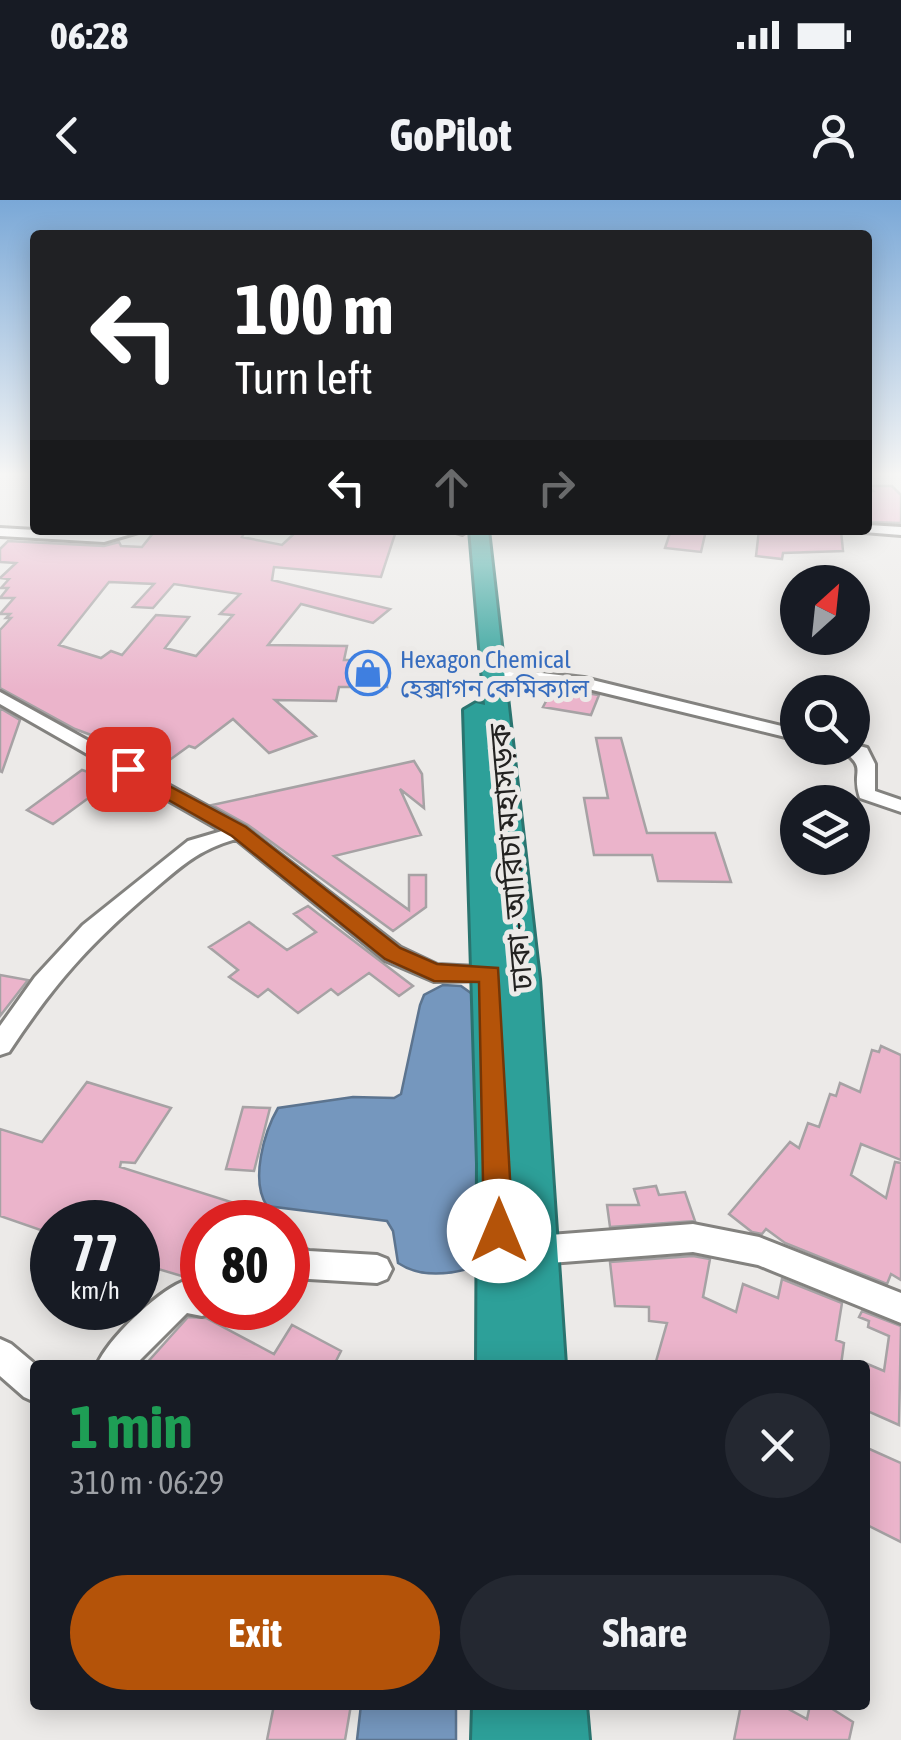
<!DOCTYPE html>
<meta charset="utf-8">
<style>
:root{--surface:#171b24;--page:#242831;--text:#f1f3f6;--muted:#9ea1a6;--accent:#b45309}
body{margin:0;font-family:"Asap Condensed","Noto Sans Bengali",sans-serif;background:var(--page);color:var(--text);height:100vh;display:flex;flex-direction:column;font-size:38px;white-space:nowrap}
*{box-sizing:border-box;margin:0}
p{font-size:32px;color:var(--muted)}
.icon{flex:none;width:55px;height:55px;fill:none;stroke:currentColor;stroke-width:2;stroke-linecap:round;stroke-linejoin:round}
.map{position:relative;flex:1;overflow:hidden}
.drawer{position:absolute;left:30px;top:1160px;width:840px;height:350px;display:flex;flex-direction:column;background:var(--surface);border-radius:10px;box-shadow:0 5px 25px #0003}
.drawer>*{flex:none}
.banner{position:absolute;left:30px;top:30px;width:842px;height:305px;border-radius:10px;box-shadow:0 5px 25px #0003;background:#202124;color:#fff;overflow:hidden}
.needle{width:65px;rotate:27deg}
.controls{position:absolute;left:780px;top:365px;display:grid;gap:20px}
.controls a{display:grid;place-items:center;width:90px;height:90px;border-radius:50%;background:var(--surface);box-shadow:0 5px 25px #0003;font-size:50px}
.speed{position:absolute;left:30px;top:1000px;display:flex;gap:20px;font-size:50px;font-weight:700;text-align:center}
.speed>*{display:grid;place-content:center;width:130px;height:130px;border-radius:50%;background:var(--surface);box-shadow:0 5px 25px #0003;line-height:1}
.speed small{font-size:25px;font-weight:400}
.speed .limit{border:15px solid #d22;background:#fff;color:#111}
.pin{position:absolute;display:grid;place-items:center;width:85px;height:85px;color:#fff;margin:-42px;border-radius:20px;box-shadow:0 5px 15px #0006}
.me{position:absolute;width:110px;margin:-55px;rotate:0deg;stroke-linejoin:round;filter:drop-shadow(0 0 8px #0008)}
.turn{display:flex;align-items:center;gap:35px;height:210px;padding:0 40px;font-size:45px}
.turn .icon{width:130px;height:130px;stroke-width:2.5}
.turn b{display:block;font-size:70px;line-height:85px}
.lanes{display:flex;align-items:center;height:95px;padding:0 40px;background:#0003;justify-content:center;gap:50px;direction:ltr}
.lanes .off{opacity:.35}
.round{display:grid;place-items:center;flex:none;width:105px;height:105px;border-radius:52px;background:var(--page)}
.head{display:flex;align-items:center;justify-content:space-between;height:170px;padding:0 40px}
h1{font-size:60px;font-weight:700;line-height:75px;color:#1e9e55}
.button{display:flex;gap:20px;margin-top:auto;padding:20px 40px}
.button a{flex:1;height:115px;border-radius:60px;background:var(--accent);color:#fff;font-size:40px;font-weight:700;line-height:115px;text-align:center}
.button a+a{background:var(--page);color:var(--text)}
.status{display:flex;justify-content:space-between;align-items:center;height:70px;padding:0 50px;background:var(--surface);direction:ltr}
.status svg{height:28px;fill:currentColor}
header{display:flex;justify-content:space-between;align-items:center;height:130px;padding:0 40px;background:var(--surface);font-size:45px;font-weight:700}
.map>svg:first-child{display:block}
.water{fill:#7597be;stroke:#5c748f;stroke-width:2.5}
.building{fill:#ebb4cb;stroke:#a6a2a4;stroke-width:2.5;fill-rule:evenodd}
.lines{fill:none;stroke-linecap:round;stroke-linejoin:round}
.minor-casing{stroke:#83827f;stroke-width:6}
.highway-casing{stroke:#2a746f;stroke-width:6}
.minor{fill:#fff;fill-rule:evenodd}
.highway{fill:#2da099;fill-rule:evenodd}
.route{fill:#b45309;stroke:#753606;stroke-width:2.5}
.labels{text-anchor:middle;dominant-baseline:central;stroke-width:10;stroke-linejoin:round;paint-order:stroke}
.far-shop-label{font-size:25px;fill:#366cbe;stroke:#eceae8;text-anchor:start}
.street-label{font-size:30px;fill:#232221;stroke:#eceae8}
</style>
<div class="status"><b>06:28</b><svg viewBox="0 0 49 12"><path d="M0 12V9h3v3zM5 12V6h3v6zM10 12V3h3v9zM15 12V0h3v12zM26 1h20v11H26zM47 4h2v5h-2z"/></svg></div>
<header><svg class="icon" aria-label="back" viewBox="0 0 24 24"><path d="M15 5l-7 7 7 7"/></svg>GoPilot<svg class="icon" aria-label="person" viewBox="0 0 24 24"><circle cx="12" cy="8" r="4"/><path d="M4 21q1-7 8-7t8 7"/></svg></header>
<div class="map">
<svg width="901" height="1540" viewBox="0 0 901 1540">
<rect width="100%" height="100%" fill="#eceae8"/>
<path class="water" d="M443 785 461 786 475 796 480 942 471 1068C447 1075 419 1077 398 1063L393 1031 387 1021 267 1006C250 981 264 932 278 908L353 897 394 898 401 894 420 805 424 795Z
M361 1505H456V1540H357Z"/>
<path class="building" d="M868 286H892L901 295V323L868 322V291H873Z
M186 330H246L242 337 282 345 298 330 396 331 381 377 274 367 272 380 390 409 373 423 301 404 268 445 347 446 344 460H386L387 487H339L336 501 275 500 316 536 269 553 233 519 195 548 189 546 171 559 160 556 156 559 75 529 0 488V430L11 418H6L10 414H0L14 398H0L8 388H1L9 379 0 378 16 363 0 362V349L8 341 104 346 119 342 121 346 142 347 154 332ZM109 382 154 384 133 407 153 408 174 384 240 394 220 414 233 415 196 456 165 448 189 417 156 415 122 455 111 451 101 458 59 445Z
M671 330H706L701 352 665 348Z
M759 330 841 331 843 351 783 353 782 359 756 356Z
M553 488 599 495 591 515 543 507Z
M0 508 20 520 2 572 0 571Z
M596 538H621L647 633H715L731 682 658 681 652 655H594L584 598H608Z
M414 561 422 574 424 608 400 589 421 635 334 656 409 710V675H426V707L393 731 248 625 212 605Z
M82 570 113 580 53 624 27 610Z
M308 706 413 786 399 796 369 773 338 795 331 789 298 813 268 789 258 797 229 777 238 770 209 747 249 722 287 750 316 732 294 714Z
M0 775 28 780 0 816Z
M881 846 901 855V960L861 944 851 975 886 998 895 962 901 963V1080L891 1074 887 1084 785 1043 766 1029 762 1034 752 1032 729 1014 790 942 799 948 808 923 819 927 830 894 836 896 840 883 860 892 872 850 879 852Z
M87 882 171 908 135 963 121 962 120 967 253 1009 246 1022H202V1082L138 1063V1022H52V1034L0 1016V929L42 942Z
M243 907 270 908 254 971 226 969Z
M656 986 659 995 685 992 695 1021 610 1027 607 1005H639L634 989Z
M693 1056 710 1059 703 1097 736 1112 743 1084 778 1098 782 1079 842 1103 836 1140 844 1143 841 1165H655L667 1123 649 1121V1107L615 1106 610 1062Z
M862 1111 901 1126 899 1225 865 1210V1163L884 1171 889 1136 868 1127 869 1121 859 1117Z
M188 1117 206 1118 274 1154 292 1125 341 1151 334 1165H145Z
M865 1247 901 1263V1342L865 1324Z
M274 1505H351L345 1540H267Z
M741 1505H781L807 1519 810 1505H826L853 1522 849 1540H734Z"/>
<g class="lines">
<defs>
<path id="minor" d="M868 325 901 327V335L864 332Z
M0 328 104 334 145 330 104 342 0 336Z
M449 330H468L462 334Z
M492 467 584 478 798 530V540L584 488 487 475 484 472Z
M0 492 246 628 401 748 437 765 498 768 501 774 498 780 434 781 385 760 236 639C196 651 183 665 152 691 89 744 54 784 9 852L0 855V826L35 777 83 725 188 641 222 631 0 504Z
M852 544 867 548 875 564V591L901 600V612L860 598C850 568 870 571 840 548H852Z
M693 1024 759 1037 901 1093V1123L758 1065 693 1052 537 1064 527 1060 522 1050 527 1040 537 1036Z
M288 1043 309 1051 377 1055 387 1059 392 1069 387 1079 377 1083 309 1079 288 1071Z
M182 1082 202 1086V1108H215L213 1112 202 1116 187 1113 135 1165H97C108 1139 156 1093 182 1082Z
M0 1139 11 1144 36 1165 35 1202 24 1197 0 1176Z"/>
<path id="highway" d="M470 330H488L539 779 565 1165H477L478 964 464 510 476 503 485 505Z
M473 1505H586L589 1540H472Z"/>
</defs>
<use href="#minor" class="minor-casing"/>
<use href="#highway" class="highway-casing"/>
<use href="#minor" class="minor"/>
<use href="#highway" class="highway"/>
</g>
<linearGradient id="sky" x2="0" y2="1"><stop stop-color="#7aa8d7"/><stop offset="0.56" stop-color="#f6f6f5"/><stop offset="1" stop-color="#f6f6f5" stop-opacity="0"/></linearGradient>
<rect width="901" height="490" fill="url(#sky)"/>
<path class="route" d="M128 564 246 627 400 748 437 764 498 768 513 1031 509 1040 499 1044 488 1040 484 1031 479 782 434 781 385 759 232 636 121 573V565Z"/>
<defs>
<symbol id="shop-ring" viewBox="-11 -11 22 22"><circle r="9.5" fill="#eceae8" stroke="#3f7fe0" stroke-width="1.5"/><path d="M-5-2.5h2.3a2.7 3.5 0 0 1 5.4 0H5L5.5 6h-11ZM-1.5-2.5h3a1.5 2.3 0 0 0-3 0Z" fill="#3f7fe0"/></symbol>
</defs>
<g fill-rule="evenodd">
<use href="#shop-ring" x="343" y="448" width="50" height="50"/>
</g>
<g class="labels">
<g class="far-shop-label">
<text x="400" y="459">Hexagon Chemical<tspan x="400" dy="29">হেক্সাগন কেমিক্যাল</tspan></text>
</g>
<g class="street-label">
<text transform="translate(510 657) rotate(-95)">ঢাকা - আরিচা মহাসড়ক</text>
</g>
</g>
</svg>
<div class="controls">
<a><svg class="needle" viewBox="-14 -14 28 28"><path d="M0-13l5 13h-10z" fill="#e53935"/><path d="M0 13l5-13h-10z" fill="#9ea1a6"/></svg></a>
<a><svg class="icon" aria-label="search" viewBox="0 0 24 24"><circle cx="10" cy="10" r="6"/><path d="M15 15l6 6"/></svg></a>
<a><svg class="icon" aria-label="layers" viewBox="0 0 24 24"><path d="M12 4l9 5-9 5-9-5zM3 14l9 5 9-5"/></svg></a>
</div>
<div class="speed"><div>77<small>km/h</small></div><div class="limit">80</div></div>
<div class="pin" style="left:128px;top:569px;background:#d93025"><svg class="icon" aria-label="arrive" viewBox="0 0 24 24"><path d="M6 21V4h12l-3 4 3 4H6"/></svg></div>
<svg class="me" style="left:499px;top:1031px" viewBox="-20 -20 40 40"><circle r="19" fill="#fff"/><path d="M0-13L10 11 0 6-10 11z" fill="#b45309"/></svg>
<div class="banner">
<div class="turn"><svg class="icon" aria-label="left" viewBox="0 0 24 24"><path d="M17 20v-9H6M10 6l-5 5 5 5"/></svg><div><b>100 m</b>Turn left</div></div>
<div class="lanes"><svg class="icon" aria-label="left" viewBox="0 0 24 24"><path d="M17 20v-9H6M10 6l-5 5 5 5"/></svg><svg class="icon off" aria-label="ahead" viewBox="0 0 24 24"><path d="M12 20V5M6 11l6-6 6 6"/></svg><svg class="icon off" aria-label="right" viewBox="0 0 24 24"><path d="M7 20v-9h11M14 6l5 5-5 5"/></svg></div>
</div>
<section class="drawer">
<div class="head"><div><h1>1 min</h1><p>310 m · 06:29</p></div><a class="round"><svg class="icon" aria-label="close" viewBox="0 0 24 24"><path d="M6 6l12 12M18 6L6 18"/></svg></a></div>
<div class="button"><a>Exit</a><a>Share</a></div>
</section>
</div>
